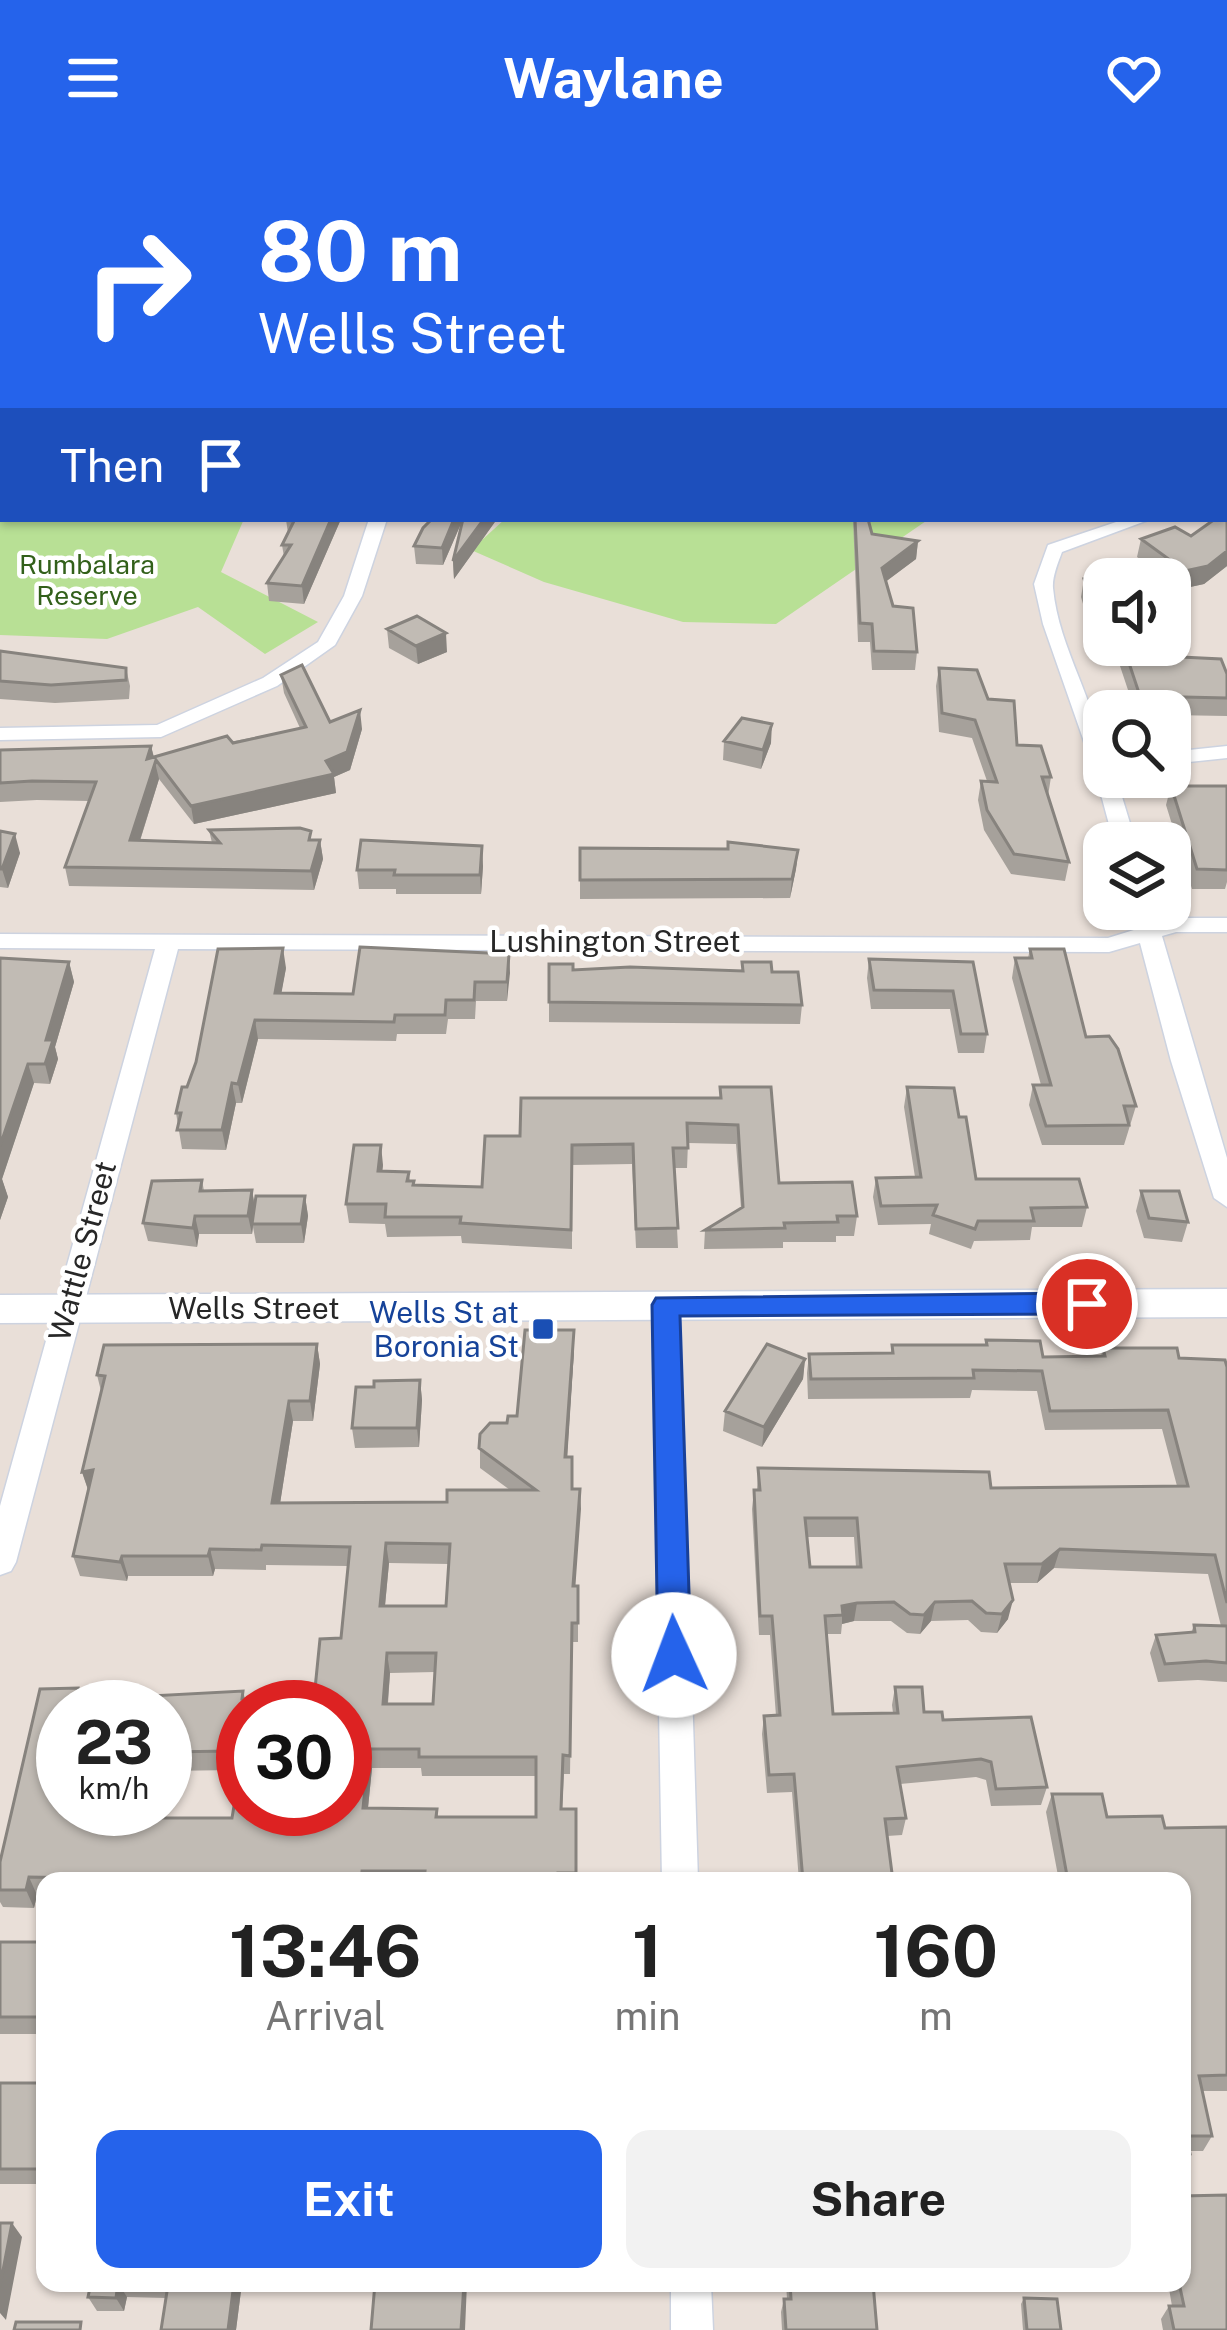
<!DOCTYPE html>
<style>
:root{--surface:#fff;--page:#f2f2f2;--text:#222;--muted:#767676;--accent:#2563eb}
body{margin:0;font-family:"Public Sans",sans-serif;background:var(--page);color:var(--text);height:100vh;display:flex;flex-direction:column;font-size:45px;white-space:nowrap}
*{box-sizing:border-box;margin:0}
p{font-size:39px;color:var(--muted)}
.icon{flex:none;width:66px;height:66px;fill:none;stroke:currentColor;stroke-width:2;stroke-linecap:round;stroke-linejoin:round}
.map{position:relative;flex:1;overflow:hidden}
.drawer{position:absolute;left:36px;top:1716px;width:1155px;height:420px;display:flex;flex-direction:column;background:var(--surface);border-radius:24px;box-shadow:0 3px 9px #0004}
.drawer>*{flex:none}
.banner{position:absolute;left:0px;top:0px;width:1227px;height:366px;box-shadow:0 3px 9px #0004;background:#2563eb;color:#fff;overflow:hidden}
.controls{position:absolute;left:1083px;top:402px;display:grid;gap:24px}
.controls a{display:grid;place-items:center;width:108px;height:108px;border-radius:24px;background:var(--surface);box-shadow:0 3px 9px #0004;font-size:60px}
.speed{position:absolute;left:36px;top:1524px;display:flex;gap:24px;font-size:60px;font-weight:700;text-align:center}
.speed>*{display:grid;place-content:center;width:156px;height:156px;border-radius:50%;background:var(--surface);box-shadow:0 3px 9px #0004;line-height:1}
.speed small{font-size:30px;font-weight:400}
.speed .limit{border:18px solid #d22;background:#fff;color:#111}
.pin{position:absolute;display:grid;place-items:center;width:102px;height:102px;color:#fff;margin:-51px;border:6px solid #fff;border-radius:50%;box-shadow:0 3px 12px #0007}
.me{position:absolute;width:132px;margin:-66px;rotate:358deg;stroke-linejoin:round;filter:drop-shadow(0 0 9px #0008)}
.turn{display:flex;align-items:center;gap:42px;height:252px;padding:0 60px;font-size:54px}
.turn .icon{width:156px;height:156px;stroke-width:2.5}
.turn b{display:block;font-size:84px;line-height:102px}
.then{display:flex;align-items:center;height:114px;padding:0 60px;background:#0003;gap:24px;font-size:45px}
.eta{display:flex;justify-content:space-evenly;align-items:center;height:204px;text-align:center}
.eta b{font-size:72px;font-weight:700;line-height:84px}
.button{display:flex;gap:24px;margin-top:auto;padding:24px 60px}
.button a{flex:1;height:138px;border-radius:24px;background:var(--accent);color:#fff;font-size:48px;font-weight:700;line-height:138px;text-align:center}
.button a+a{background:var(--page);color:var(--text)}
header{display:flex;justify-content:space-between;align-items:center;height:156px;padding:0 60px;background:var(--accent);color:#fff;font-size:54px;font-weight:700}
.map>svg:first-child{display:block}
.green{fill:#b8e095}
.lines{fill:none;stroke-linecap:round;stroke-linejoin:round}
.minor-casing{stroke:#cdd3e0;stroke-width:3}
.tertiary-casing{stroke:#cdd3e0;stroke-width:3}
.minor{fill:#fff;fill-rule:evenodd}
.tertiary{fill:#fff;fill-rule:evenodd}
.wall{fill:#a6a19b;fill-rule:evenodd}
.shaded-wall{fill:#87837e}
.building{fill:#c1bbb4;stroke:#87837e;stroke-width:3;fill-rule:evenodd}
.route{fill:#2563eb;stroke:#184099;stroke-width:3}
.transit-dot{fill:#1a4fb4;stroke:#fff;stroke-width:4.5}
.labels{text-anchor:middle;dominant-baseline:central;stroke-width:9;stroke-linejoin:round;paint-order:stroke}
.far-park-label{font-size:27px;fill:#32601a;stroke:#fff}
.street-label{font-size:30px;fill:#272727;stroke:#fff}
.transit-label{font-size:30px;fill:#164399;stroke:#fff;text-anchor:end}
</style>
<header><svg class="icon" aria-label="menu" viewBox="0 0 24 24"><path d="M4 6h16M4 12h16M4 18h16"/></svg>Waylane<svg class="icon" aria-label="heart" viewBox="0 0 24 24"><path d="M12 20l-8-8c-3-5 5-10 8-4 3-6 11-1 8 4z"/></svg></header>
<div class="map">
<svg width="1227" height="2174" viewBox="0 0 1227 2174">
<rect width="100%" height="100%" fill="#e9dfd8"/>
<path class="green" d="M0 0H1227V160L1224 3H3V363H244L221 416 318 466 265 498 198 451 107 483 0 479Z
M505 363H929L776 468 683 466 544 426 471 394Z"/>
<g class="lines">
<defs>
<path id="minor" d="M1224 335H1227V345H1224Z
M369 363H387L362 440 335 489 277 530 161 581 0 584V572L157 569 263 522 318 486 344 440Z
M1125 363H1151L1062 396C1058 407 1052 421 1053 432 1059 498 1104 554 1104 621H1116L1136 687H1114L1096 620 1043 468 1034 428 1048 389Z
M1227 590V602L1170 608V596Z
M1132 753H1154L1158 767 1175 762H1227V776H1176L1162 780 1227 1002V1051L1214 1042 1171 905 1140 787 1109 796 178 793 16 1406 11 1415 0 1419V1350L155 793 0 792V778L1108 782 1137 773Z
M666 1139 676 1142 680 1149 698 1725H662L652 1149 656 1142Z
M671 2127H711L713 2174H671Z"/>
<path id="tertiary" d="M1227 1133V1161L0 1167V1139Z"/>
</defs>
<use href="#minor" class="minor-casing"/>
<use href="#tertiary" class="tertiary-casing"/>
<use href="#minor" class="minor"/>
<use href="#tertiary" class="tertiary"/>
</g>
<path class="wall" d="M1227 354V410L1204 428 1181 433 1170 423H1167L1137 401 1141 383 1191 380Z
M341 363 304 448 269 445 267 427 284 401 282 389 288 377 286 364Z
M432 363H497L454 423 453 405 463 363 443 409 416 408 414 390Z
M853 363H868L872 378 918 385 916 403 886 425 893 450 917 496 915 514H872L870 486H858Z
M1084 423H1104V472H1090L1081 441Z
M387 473 447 496 418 508 389 492Z
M1113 489H1156L1161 500 1227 518V560L1170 559V555H1135Z
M0 495 126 512 130 530 129 543 55 547 0 543Z
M939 512 988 543 1017 589 1051 621 1048 640 1069 706 1065 725 1011 718 984 674 978 644 981 625H987L972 582 939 576 936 530Z
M281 519 330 566 362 573 350 614 334 621 336 637 194 668 159 623 140 685 212 687 209 674 320 684 323 703 314 734 69 730 65 711 89 645 37 644 0 646V594L151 590 154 601 300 572 284 537Z
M724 585 771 587 761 613 723 604Z
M1171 630H1227V726L1225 733H1192L1166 649Z
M0 675 20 697 8 732 0 731Z
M580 692 798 694 796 713 790 742 580 743Z
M483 710 481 738H396V733H359L357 714Z
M1030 793 1086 881 1136 950 1124 989H1042L1029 949 1033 929H1041L1012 822 1015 802H1028Z
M509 798 507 845H476L475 863H448L446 878H397L396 885 258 883 242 947H236L226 994 182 993 176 957 187 931 286 812 281 837 353 838Z
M0 802 69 806 74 826 55 891 58 903 50 928 34 927 2 1023 8 1041 0 1064Z
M869 803 973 806 987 878 984 897H958L950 853H871L867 822Z
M742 806 772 816 802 849 800 868 549 866V808L573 814 742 815Z
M720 931 779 1027 857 1060 854 1080H836V1086H783V1092L704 1093 705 1074 741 1052 736 988 688 987 687 1012H674L678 1092H636L632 1008 572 1009V1093L462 1087 461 1080 387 1081 385 1068 349 1067 346 1048 383 1009 382 1015 409 1016 410 1025 414 1029 482 1031 520 980 720 942Z
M907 931 959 961 976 1023 1087 1051 1082 1071H1032L1030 1084 974 1085 971 1093 929 1078 931 1068 878 1069 873 1041 876 1022 915 1021 904 951Z
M202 1024 204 1035 252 1034 255 1050 305 1040 308 1060 304 1087H256L253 1071 252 1078H199L197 1091 148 1085 143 1067Z
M1141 1035 1188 1066 1182 1086 1144 1082 1136 1055Z
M525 1174H574V1195L567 1301H572V1333H580L575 1430H578V1486H572L570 1618H564L562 1653H576V1725H45V1739H37L34 1752 3 1751 0 1746V1706L40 1533 78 1532 82 1543 243 1535 245 1543H314L320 1483 341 1482 348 1410 266 1409V1414L215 1413 213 1420H128L127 1425 80 1420 73 1400 88 1334 82 1316 101 1235 97 1219 104 1189 317 1188 320 1208 313 1265H293L280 1347 447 1346V1334H510L480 1312V1278L490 1267H507L508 1260H517ZM389 1407 449 1408 446 1450H385ZM435 1516 433 1548H388L390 1517ZM63 1551H165V1615L236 1614 237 1619H243V1551H345V1653H243V1650H234L232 1662H149L146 1653H63ZM372 1612H421L422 1620H536V1661H438L437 1653 368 1652Z
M986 1184 1043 1201 1101 1200 1103 1192 1179 1202 1227 1211V1526L1198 1524 1158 1526 1150 1497 1156 1479 1191 1477 1194 1469 1221 1470 1208 1418 1054 1412 1037 1427H1009L1008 1463 997 1477 981 1476 968 1464 931 1465 920 1478 907 1477 891 1465H854L842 1468 841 1478H827L833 1558 893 1557 892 1549 895 1531 924 1556 943 1564 1047 1631 1041 1649 991 1650 986 1624 976 1621 900 1628 906 1662 902 1679 887 1680 893 1725H799L792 1636 767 1637 762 1578 764 1560H776L770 1479H759L752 1353 754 1334H757L758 1312 991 1332 1177 1330 1162 1273 1045 1274 1037 1235 972 1234 970 1242 808 1243 807 1217 809 1198 891 1197 892 1189H985ZM807 1381H854L856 1411H810Z
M805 1203 803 1223 762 1291 723 1275 725 1255Z
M420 1224 422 1244 419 1291 355 1292 352 1272 374 1231Z
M1052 1638 1107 1661 1165 1672 1227 1671V1935H1202L1212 1980 1203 1995H1189L1190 1998 1182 2011V1725H1059L1046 1656Z
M0 1786H45V1878H0Z
M0 1927H45V2028H0Z
M91 2127H242L236 2174H161L166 2142 127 2141 124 2155H97L88 2141Z
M786 2127H873L877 2174H782L781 2156 784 2143H787Z
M1168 2127H1182L1227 2174H1163L1161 2163 1169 2150H1172Z
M1024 2142 1061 2174H1023L1021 2148Z"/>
<path class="shaded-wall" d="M331 363H341L304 448 302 430Z
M454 363H463L443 409 442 392Z
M484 363H497L454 423 453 405Z
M918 385 916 403 880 430 882 412Z
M1227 395V410L1204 428 1181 433 1185 415Z
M446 477 447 496 418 508 416 490Z
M360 554 362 573 350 614 334 621 336 637 194 668 191 650 326 605Z
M772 568 771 587 761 613 763 594Z
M151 590 159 623 134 703 130 684Z
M15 678 20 697 8 732 2 713Z
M320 684 323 703 314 734 311 715Z
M482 690 483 710 481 738 480 719Z
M798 694 796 713 790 742 792 723Z
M283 792 286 812 278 856 275 837Z
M509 798 510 817 507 845V826Z
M69 806 74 826 55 891 58 903 50 928 45 908 46 884Z
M255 864 258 883 242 947 238 928Z
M28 908 34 927 2 1023 8 1041 0 1064V990Z
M232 927 236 947 226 994 222 974Z
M381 989 383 1009 380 1035 378 1015Z
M252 1034 255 1053 252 1078 248 1060Z
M305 1040 308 1060 304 1087 301 1068Z
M195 1060 199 1078 197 1091 193 1072Z
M574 1174V1195L566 1321 565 1301Z
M317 1188 320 1208 313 1265 310 1245Z
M805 1203 803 1223 762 1291 764 1271Z
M420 1224 422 1244 419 1291 417 1272Z
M289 1245 293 1265 277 1367 272 1347Z
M93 1314 89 1336 82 1316Z
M580 1333 581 1353 574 1449 573 1430Z
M386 1387 389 1407 383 1470 380 1450Z
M210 1393 215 1413 213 1420 208 1400Z
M1060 1393 1054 1412 1037 1427 1042 1408Z
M122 1400 128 1420 127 1425 120 1406Z
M1013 1444 1008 1463 997 1477 1002 1458Z
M935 1446 931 1465 920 1478 924 1459Z
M857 1447 854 1465 842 1468V1450Z
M387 1497 390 1517 386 1567 383 1548Z
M369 1593 372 1612 366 1671 363 1652Z
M63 1616V1653L56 1648Z
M29 1721 37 1739 34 1752 26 1734Z
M12 2067 22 2081 6 2164 0 2157V2130Z
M118 2127 127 2141 124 2155 116 2142Z
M234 2127H242L236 2174H228Z
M464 2127H467L465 2174H461Z"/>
<path class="building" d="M1224 175H1227V199H1224Z
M1227 354V395L1208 410 1185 415 1141 383 1175 371 1191 380 1215 363H1224V356Z
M287 363H331L302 430 267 427 291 389H282L294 365 286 364Z
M432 363H454L442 392 414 390 423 372Z
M463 363H484L453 405Z
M855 363H868L872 378 918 385 882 412 893 450 913 452 917 496 874 495 872 468 860 467Z
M1084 423H1104V453H1094Z
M417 460 446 477 416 490 387 473Z
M1123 489H1156L1161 500 1221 503 1227 518V542L1140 540Z
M0 495 126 512V524L51 529 0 525Z
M302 509 330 566 360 554 347 596 326 605 334 618 191 650 156 604 130 684 220 687 209 674 300 672 311 675 309 684H320L311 715 65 711 96 626 32 625 0 627V594L151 590 147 603 227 580 233 587 306 571 281 519Z
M939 512 977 514 988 543 1014 545 1017 589 1041 590 1051 621H1042L1069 706 1014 698 987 654 981 625 997 626 975 564 942 557Z
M742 562 772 568 763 594 724 585Z
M1171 630H1227V714L1197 713Z
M0 675 15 678 2 713H0Z
M361 684 482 690 480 719H394L395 714H357Z
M728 686 798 694 792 723 580 724V692L728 693Z
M360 791 509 798 507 826H475L474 844H446L445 859H395L394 866 255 864 238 928 232 927 222 974H177L181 957H176L182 931H187L196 906 218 793 283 792 275 837 353 838Z
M1030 793H1064L1086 881 1109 880 1118 893 1136 950H1124L1129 969 1046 970 1033 929H1051L1015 802H1032Z
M0 802 69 806 46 884H53L45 908H28L0 990Z
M869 803 973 806 987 878H961L953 835 874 834Z
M742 806H771L772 816H798L802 849 549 846V808H573V814L630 811 743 815Z
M720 931H771L779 1027 852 1026 857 1060H837L838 1066 784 1067 785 1072 705 1074 743 1051 738 969 687 967 688 992H673L678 1072 636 1073 633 988 572 989 571 1074 460 1067 461 1061H385L386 1048H346L354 989H381L378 1015 409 1016 407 1025H414L413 1029 482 1031 485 980H520L521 942H721Z
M907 931 954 932 959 961H966L976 1023H1079L1087 1051 1031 1052 1034 1065H978L975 1073 933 1059 937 1049 881 1050 876 1022 921 1021Z
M202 1024 200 1035 252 1034 248 1060H195L193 1072 143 1067 152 1025Z
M1141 1035H1179L1188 1066 1149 1062Z
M256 1040H305L301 1068H252Z
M525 1174H574L565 1301H572V1333H580L573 1430H578V1467H572L570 1600 563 1599 561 1653H576V1717H558V1724L544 1725H424L425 1715H362L361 1725H233V1723L169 1721 168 1725H135V1723L29 1721 26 1734H0V1706L40 1533 78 1532 76 1544 243 1535 242 1543H314L320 1483 341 1482 350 1391 262 1389 261 1394 210 1393 208 1400H122L120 1406 73 1400 93 1314 82 1316 105 1220 97 1219 104 1189 317 1188 310 1245H289L272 1347 447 1346V1334H536L479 1292 480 1278 490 1267H507L508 1260H517ZM386 1387 450 1388 446 1450H380ZM387 1497H436L433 1548H383ZM63 1551H165V1596L232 1595V1600H243V1551H345V1653H243V1650H234L232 1662H143L144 1653H63V1648H56L63 1616ZM369 1593H419V1601H536V1661H436L437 1653 363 1652Z
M986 1184 1040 1185 1043 1201 1105 1200 1103 1192H1177L1179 1202 1225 1204 1227 1211V1447L1215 1399 1060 1393 1042 1408H1005L1013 1444 1002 1458 986 1457 972 1445 935 1446 924 1459 910 1458 894 1446 857 1447 842 1450 843 1459 825 1460 833 1558 898 1557 895 1531H922L924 1556H942L943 1564 1031 1561 1047 1631 996 1633 991 1606 981 1603 897 1611 906 1662 885 1663 893 1725H803L794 1618 769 1619 764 1560 780 1559 772 1460H760L754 1334H760L758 1312 989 1316 991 1332 1188 1330 1168 1254 1050 1255 1042 1215 973 1214 974 1222 811 1223 809 1198 893 1197 892 1189H987ZM805 1362H857L861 1411H810Z
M767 1188 805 1203 764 1271 725 1255Z
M420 1224 417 1272H352L356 1231H374V1225Z
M1194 1469 1227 1470V1507L1206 1505 1165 1508 1156 1479 1195 1476Z
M1052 1638H1102L1107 1661 1162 1660 1165 1672 1227 1671V1919L1199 1920 1212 1980H1186L1190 1998 1182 1999V1725H1068Z
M0 1786H45V1861H0Z
M0 1927H45V2013H0Z
M1227 2039V2174H1174L1169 2150H1184L1179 2127H1182V2040Z
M0 2067H12L0 2130Z
M91 2127H234L228 2174H161L168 2129 118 2127 116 2142 88 2141Z
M375 2127H464L461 2174H371Z
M790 2127H873L877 2174H786L784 2143H791Z
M1024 2142 1057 2143 1061 2174H1027Z
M16 2166H81L80 2174H14Z"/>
<path class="route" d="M1087 1137 1101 1148 1087 1158 680 1160 691 1499 686 1509 674 1513 663 1509 658 1499 652 1149 656 1142Z"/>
<rect class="transit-dot" x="531" y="1161" width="24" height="24" rx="6"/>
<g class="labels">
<g class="far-park-label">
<text x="87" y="408">Rumbalara<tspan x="87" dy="31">Reserve</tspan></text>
</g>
<g class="street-label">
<text x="615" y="785">Lushington Street</text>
<text transform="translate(82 1095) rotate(-75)">Wattle Street</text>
<text x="254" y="1152">Wells Street</text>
</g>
<g class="transit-label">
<text x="519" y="1156">Wells St at<tspan x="519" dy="34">Boronia St</tspan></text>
</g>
</g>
</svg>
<div class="controls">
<a><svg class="icon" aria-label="sound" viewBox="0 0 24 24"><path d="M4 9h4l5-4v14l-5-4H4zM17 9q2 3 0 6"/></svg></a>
<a><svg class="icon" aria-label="search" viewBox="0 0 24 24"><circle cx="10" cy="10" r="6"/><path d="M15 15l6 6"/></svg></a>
<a><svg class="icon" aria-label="layers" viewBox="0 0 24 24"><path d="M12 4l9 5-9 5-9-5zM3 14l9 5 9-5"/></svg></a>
</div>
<div class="speed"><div>23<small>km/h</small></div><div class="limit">30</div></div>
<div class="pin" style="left:1087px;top:1148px;background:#d93025"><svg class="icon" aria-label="arrive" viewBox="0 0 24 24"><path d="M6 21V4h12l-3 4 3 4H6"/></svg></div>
<svg class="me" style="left:674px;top:1499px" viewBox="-20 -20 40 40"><circle r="19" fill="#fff"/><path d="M0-13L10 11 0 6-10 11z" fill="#2563eb"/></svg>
<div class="banner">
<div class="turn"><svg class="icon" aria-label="right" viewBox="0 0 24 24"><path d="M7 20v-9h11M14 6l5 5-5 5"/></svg><div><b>80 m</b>Wells Street</div></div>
<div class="then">Then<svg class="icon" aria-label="arrive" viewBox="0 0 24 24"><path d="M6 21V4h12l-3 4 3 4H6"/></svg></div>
</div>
<section class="drawer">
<div class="eta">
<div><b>13:46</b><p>Arrival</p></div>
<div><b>1</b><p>min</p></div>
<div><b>160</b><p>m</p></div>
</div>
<div class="button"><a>Exit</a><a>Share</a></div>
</section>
</div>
